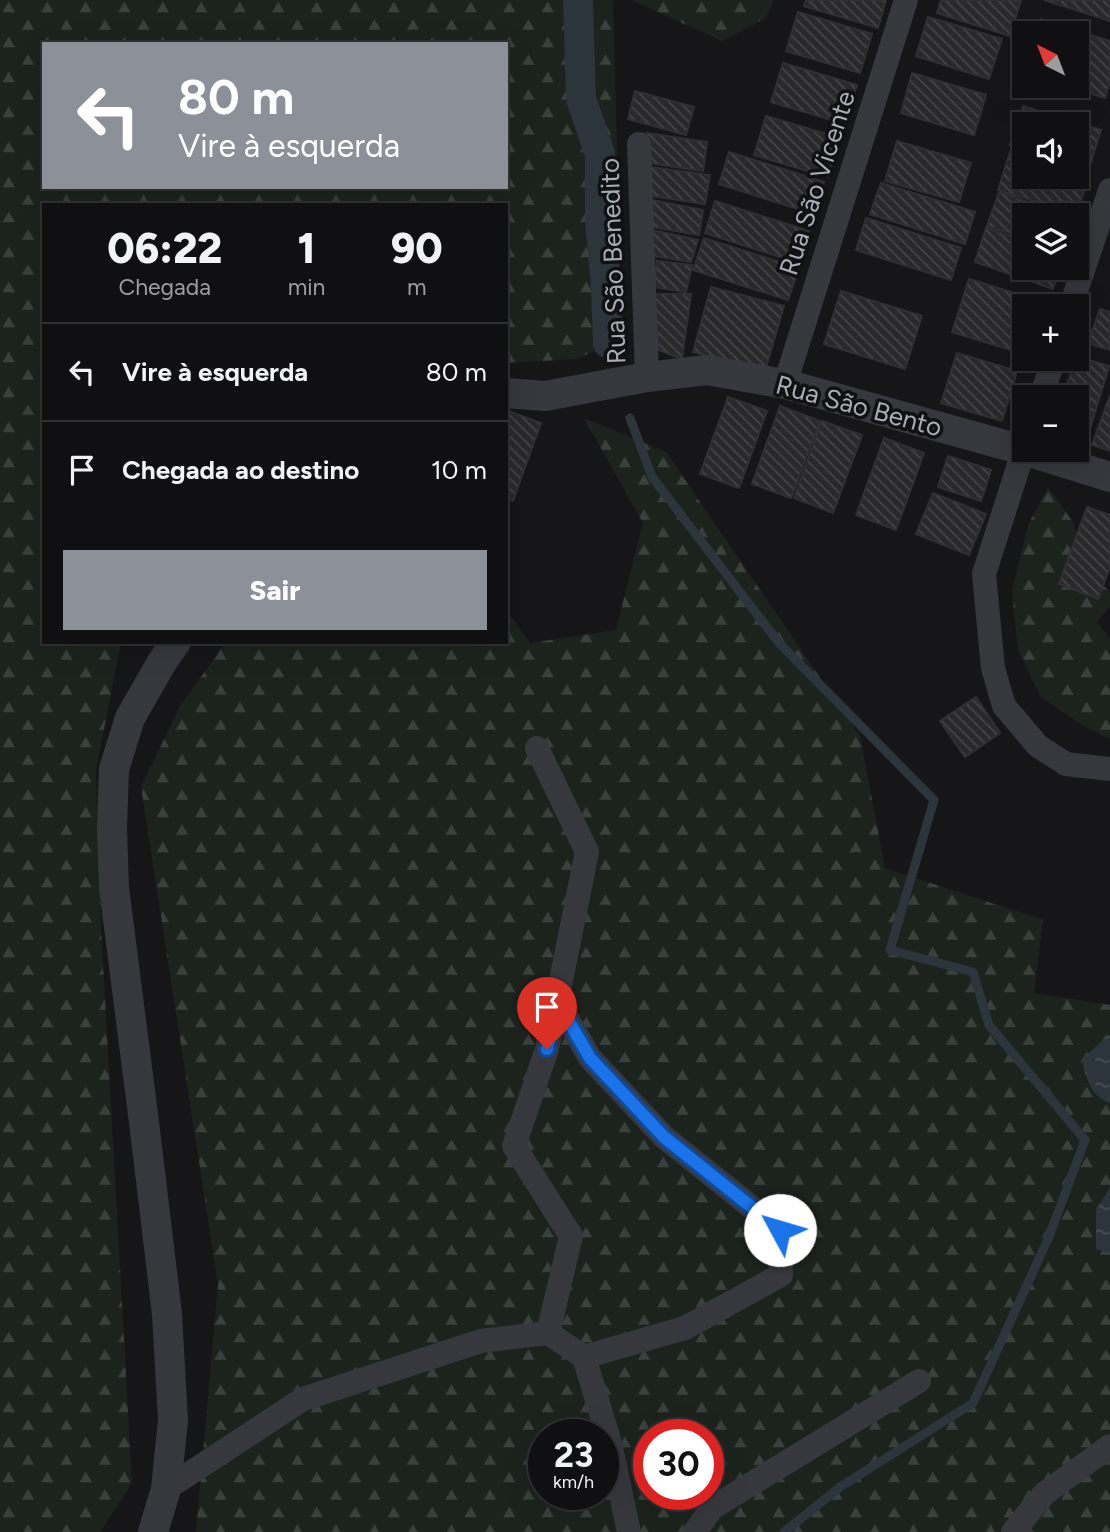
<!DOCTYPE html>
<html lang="pt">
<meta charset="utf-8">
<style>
:root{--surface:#101012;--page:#1e1e20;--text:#f1f3f6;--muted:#9c9d9f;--line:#303032;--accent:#8c9099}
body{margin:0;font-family:Figtree,sans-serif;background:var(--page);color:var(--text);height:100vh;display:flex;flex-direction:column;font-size:26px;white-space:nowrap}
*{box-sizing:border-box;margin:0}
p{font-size:23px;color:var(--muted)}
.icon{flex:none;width:38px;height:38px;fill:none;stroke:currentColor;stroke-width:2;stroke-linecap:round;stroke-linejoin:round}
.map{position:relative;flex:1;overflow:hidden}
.details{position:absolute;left:42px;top:203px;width:466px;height:441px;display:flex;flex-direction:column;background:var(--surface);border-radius:0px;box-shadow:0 7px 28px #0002,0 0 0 2px var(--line)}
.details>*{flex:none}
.guide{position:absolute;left:42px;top:42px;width:466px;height:147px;border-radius:0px;box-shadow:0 7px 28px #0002,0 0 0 2px var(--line);background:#8c9099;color:#fff;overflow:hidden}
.needle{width:46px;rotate:318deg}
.fabs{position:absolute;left:1012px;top:21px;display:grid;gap:14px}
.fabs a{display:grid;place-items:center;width:77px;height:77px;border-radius:0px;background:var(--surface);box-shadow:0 7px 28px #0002,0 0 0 2px var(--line);font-size:35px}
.speed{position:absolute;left:528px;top:1419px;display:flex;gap:14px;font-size:35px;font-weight:700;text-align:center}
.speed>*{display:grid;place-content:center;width:91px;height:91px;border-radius:50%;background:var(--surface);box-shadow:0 7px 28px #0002,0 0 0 2px var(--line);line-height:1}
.speed small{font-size:18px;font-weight:400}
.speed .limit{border:10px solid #d22;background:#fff;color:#111}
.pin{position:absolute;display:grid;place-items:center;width:60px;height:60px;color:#fff;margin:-72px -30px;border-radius:50% 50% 50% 0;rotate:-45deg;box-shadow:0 0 7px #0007}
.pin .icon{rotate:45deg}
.me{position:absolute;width:77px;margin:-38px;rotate:309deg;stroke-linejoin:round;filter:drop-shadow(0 0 5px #0008)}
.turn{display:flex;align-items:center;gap:24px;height:147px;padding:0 21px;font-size:32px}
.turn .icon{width:91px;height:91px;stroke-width:2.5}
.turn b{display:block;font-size:49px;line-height:60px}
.eta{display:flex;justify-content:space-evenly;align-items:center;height:119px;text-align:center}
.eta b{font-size:42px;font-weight:800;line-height:49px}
.cta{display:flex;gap:14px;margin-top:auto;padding:14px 21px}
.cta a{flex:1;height:80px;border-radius:0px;background:var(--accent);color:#fff;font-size:28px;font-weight:800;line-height:80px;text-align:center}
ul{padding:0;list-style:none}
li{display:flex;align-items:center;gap:21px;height:98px;padding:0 21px;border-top:2px solid var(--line)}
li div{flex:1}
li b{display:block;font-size:26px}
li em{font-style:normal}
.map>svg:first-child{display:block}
.forest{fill:url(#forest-firs);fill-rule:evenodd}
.water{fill:url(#water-ripples)}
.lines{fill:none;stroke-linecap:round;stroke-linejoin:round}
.stream{stroke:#2c353c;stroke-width:9}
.canal{stroke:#2c353c;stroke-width:30}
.building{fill:url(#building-back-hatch);stroke:#303034;stroke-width:2}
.minor{stroke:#37383d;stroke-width:24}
.tertiary{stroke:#37383d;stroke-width:30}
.route-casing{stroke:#114b97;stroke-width:18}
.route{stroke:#1a73e8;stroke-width:12}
.labels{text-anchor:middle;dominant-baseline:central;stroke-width:7;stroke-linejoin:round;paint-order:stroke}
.street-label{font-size:26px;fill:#a8adb8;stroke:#111113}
</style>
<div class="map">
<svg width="1110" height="1532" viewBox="0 0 1110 1532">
<defs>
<pattern id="forest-firs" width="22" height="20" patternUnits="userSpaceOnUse" patternTransform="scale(1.75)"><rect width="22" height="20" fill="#1c231d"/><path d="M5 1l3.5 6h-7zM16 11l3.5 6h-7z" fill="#3a403c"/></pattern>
<pattern id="water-ripples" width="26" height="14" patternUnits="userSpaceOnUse" patternTransform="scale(1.75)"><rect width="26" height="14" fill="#2c353c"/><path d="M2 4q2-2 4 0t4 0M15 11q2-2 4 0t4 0" fill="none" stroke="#485056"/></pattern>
<pattern id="building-back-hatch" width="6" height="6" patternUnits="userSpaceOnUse" patternTransform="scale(1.75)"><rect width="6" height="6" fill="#29292c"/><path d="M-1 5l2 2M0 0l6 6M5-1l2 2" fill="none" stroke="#454548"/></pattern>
</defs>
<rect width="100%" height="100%" fill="#161618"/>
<path class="forest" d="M0 0H613L622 341 575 359 506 363V205H44V642H121L96 770 101 928 132 1483 100 1532H0ZM44 44H506V187H44Z
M631 0H774L766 18 722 41Z
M584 418 666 452 860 736 885 868 1043 920 1034 993 1110 1005V1532H196L218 1284 141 787 180 706 226 642H506V610L530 643 616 630 643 523ZM544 1435H604V1494H544ZM649 1435H709V1494H649Z
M1048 487 1073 522 1089 572 1110 592V606L1097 622 1110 639V739L1082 725 1041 697 1018 650 1012 591 1028 525Z"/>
<path class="water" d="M1110 1034V1103C1091 1097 1085 1076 1082 1059Z
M1110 1188V1253L1096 1249V1209Z"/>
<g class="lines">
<path class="stream" d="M630 418 652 477 779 643 934 800 890 950 973 972 989 1025 1085 1140 1048 1239 973 1403 840 1487 784 1532"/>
<path class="canal" d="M578 0 581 99 600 154V219L606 287 608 343"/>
</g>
<path class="building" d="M806 0H886L878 28 804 6Z
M941 0H1021L1010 36 937 13Z
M1045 0H1110V21L1044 0Z
M798 12 872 34 860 73 786 51Z
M928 17 1002 39 989 79 916 56Z
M1041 19 1110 41V82L1105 98 1067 86H1076V33H1037Z
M783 63 857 85 845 124 771 102Z
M912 73 986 95 974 135 901 113Z
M635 91 694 107 686 135 628 119Z
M1023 106 1101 130 1089 169 1076 165V124H1024V149L1010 145Z
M766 116 840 138 828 177 754 155Z
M647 133 707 142 703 171 642 162Z
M897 141 971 163 959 202 885 181Z
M729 152 824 182 814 214 719 184Z
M1010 152 1024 156V177H1076V172L1089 176 1077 214 998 190Z
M650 167 710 175 705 204 645 195Z
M881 183 975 212 965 244 870 214Z
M999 192 1067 215H1024V238L987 226Z
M652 200 703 210 699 235 647 226Z
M715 201 809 231 799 263 705 233Z
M866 218 961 248 951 280 856 250Z
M986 228 1024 241V268H1061L1053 289 975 262Z
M652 230 698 240 691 262 647 255Z
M704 238 799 268 788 300 693 270Z
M657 261 692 265 686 292 653 287Z
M969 279 1050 304 1049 306H1024V354L952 332Z
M711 287 784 306 765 371 693 352Z
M841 291 922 316 905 369 824 344Z
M653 294H691L682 359 659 350Z
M1100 309 1110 312V350L1088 343Z
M957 353 1017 371 1002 421 941 403Z
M1076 356 1109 366 1085 446 1076 443V397H1063Z
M1110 395V451L1092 445Z
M728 397 767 411 739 488 700 474Z
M780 406 820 421 791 498 752 484Z
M506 410 541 423 513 501 506 498Z
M822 421 862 435 833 513 794 498Z
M884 438 924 453 896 530 856 515Z
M948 456 991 470 981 501 938 487Z
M933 493 986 514 969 555 916 534Z
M1087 507 1110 515V567L1098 599 1059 584Z
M976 697 1000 733 965 757 940 721Z"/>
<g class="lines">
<path class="minor" d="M639 144 647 377
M1071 306 1110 190
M785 384 906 0
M1041 397 1054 359
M1024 449 984 574 993 668 1004 706 1038 746 1066 764 1110 769
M537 748 587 852 547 1049 514 1146 571 1236 548 1333
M557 1001 590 1058 664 1137 780 1230 781 1275 685 1328 584 1357
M166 1489 303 1399 481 1341 548 1333 584 1357 610 1443 629 1532
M695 1532 712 1508 919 1381
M1013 1532 1044 1494 1110 1446"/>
<path class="tertiary" d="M506 393 545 396 647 377 707 370 785 384 1023 450 1110 477
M153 1532 166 1489 173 1420 167 1314 144 1122 114 888 112 829 114 769 130 718 162 662 176 642"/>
</g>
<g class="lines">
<defs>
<path id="route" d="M547 1049 557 1001 590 1058 664 1137 780 1230"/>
</defs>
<use href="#route" class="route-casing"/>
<use href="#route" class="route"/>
</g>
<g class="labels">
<g class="street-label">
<text transform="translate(817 183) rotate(-72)">Rua São Vicente</text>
<text transform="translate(613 261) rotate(-92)">Rua São Benedito</text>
<text transform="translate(859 406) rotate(15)">Rua São Bento</text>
</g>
</g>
</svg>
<div class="fabs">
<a><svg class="needle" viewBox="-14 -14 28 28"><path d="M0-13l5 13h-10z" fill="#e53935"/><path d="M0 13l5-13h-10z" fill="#9c9d9f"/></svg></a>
<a><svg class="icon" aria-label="sound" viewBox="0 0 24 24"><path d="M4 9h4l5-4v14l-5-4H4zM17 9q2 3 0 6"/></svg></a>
<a><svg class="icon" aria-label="layers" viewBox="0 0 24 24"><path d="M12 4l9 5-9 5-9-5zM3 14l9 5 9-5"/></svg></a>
<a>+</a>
<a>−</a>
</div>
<div class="speed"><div>23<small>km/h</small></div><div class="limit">30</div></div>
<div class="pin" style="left:547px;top:1049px;background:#d93025"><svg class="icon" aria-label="arrive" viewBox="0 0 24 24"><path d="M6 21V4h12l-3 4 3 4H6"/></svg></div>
<svg class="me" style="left:780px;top:1230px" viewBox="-20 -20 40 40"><circle r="19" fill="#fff"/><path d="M0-13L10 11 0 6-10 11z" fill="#1a73e8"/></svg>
<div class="guide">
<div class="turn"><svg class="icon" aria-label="left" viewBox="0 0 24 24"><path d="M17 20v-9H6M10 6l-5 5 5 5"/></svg><div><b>80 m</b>Vire à esquerda</div></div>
</div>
<section class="details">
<div class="eta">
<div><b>06:22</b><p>Chegada</p></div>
<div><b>1</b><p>min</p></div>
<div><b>90</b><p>m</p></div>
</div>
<ul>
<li><svg class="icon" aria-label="left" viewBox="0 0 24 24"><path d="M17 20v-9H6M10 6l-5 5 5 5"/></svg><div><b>Vire à esquerda</b></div><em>80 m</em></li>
<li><svg class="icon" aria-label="arrive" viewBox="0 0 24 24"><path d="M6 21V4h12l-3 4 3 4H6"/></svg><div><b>Chegada ao destino</b></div><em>10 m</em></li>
</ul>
<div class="cta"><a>Sair</a></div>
</section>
</div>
